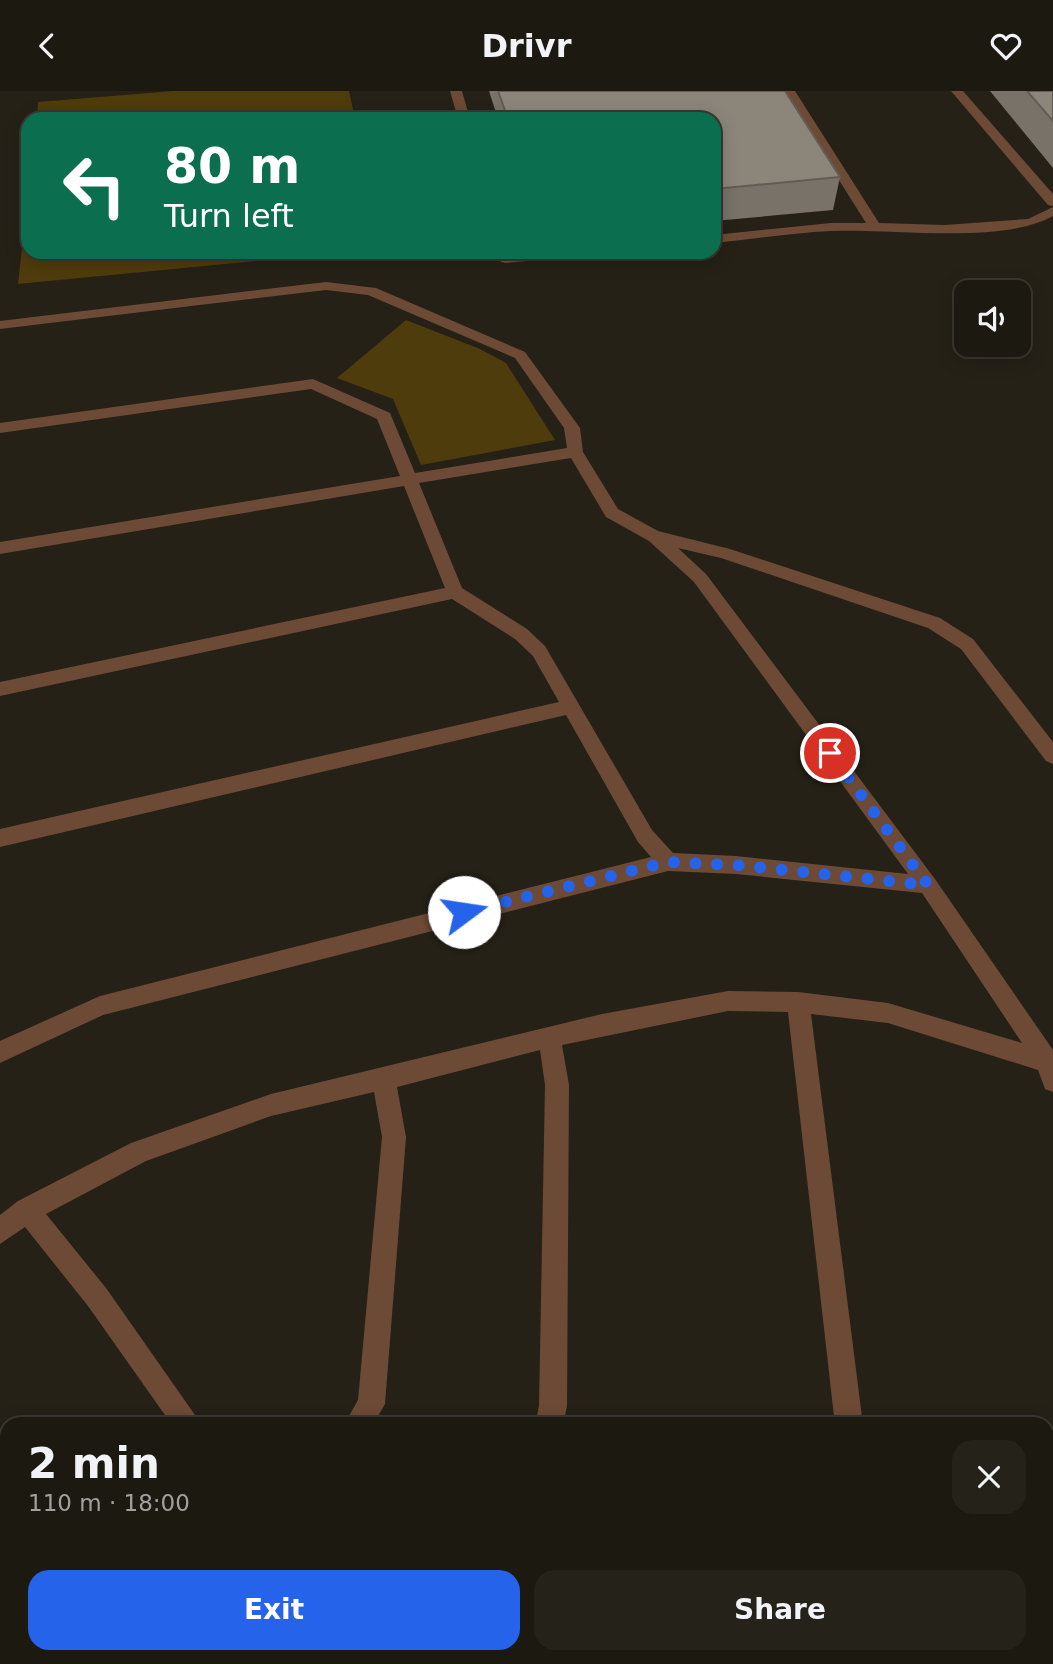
<!DOCTYPE html>
<meta charset="utf-8">
<style>
:root{--surface:#1c1911;--page:#25221a;--text:#f1f3f6;--muted:#a0a09f;--line:#3a3831;--accent:#2563eb}
body{margin:0;font-family:"DejaVu Sans",sans-serif;background:var(--page);color:var(--text);height:100vh;display:flex;flex-direction:column;font-size:26px;white-space:nowrap}
*{box-sizing:border-box;margin:0}
p{font-size:23px;color:var(--muted)}
.icon{flex:none;width:38px;height:38px;fill:none;stroke:currentColor;stroke-width:2;stroke-linecap:round;stroke-linejoin:round}
.map{position:relative;flex:1;overflow:hidden}
.sheet{position:absolute;left:0px;top:1326px;width:1054px;height:247px;display:flex;flex-direction:column;background:var(--surface);border-radius:21px 21px 0 0;box-shadow:0 4px 18px #0003,0 0 0 2px var(--line)}
.sheet>*{flex:none}
.hud{position:absolute;left:21px;top:21px;width:700px;height:147px;border-radius:21px;box-shadow:0 4px 18px #0003,0 0 0 2px var(--line);background:#0b6e4f;color:#fff;overflow:hidden}
.tools{position:absolute;left:954px;top:189px;display:grid;gap:14px}
.tools a{display:grid;place-items:center;width:77px;height:77px;border-radius:14px;background:var(--surface);box-shadow:0 4px 18px #0003,0 0 0 2px var(--line);font-size:35px}
.pin{position:absolute;display:grid;place-items:center;width:60px;height:60px;color:#fff;margin:-30px;border:4px solid #fff;border-radius:50%;box-shadow:0 2px 7px #0007}
.me{position:absolute;width:77px;margin:-38px;rotate:76deg;stroke-linejoin:round;filter:drop-shadow(0 0 5px #0008)}
.turn{display:flex;align-items:center;gap:24px;height:147px;padding:0 28px;font-size:32px}
.turn .icon{width:91px;height:91px;stroke-width:2.5}
.turn b{display:block;font-size:49px;line-height:60px}
.round{display:grid;place-items:center;flex:none;width:74px;height:74px;border-radius:21px;background:var(--page)}
.head{display:flex;align-items:center;justify-content:space-between;height:119px;padding:0 28px}
h1{font-size:42px;font-weight:600;line-height:52px}
.action{display:flex;gap:14px;margin-top:auto;padding:14px 28px}
.action a{flex:1;height:80px;border-radius:21px;background:var(--accent);color:#fff;font-size:28px;font-weight:600;line-height:80px;text-align:center}
.action a+a{background:var(--page);color:var(--text)}
header{display:flex;justify-content:space-between;align-items:center;height:91px;padding:0 28px;background:var(--surface);font-size:32px;font-weight:600}
.map>svg:first-child{display:block}
.green{fill:#4f3c0c}
.lines{fill:none;stroke-linecap:round;stroke-linejoin:round}
.lane{fill:#6d4a35;fill-rule:evenodd}
.street{fill:#6d4a35;fill-rule:evenodd}
.secondary{fill:#98603d;fill-rule:evenodd}
.wall{fill:#787269}
.building{fill:#8b857a;stroke:#615d55;stroke-width:2}
.route{stroke:#2563eb;stroke-width:12;stroke-dasharray:0 21.6}
</style>
<header><svg class="icon" aria-label="back" viewBox="0 0 24 24"><path d="M15 5l-7 7 7 7"/></svg>Drivr<svg class="icon" aria-label="heart" viewBox="0 0 24 24"><path d="M12 20l-8-8c-3-5 5-10 8-4 3-6 11-1 8 4z"/></svg></header>
<div class="map">
<svg width="1053" height="1573" viewBox="0 0 1053 1573">
<rect width="100%" height="100%" fill="#252117"/>
<path class="green" d="M174 0H349L355 28H37L38 11Z
M28 104V161H349L18 193Z
M406 229 480 258 506 272 555 349 421 374 393 308 337 287Z"/>
<g class="lines">
<path class="lane" d="M450 0H462L470 28H458Z
M783 0H795L879 132 945 134 1028 128 1053 116V125C1001 154 892 137 831 140 792 142 753 148 714 152V144L831 132H866Z
M951 0H963L1053 103V115L1048 114Z
M497 161H587L580 165 506 172 501 171Z"/>
<path class="street" d="M326 191 376 197 525 261 580 337 583 361 618 418 658 440 730 458 940 527 973 548 1053 651V673L1046 670 961 558 928 537 721 467 678 457 706 483 935 788 1053 959V1001L1045 998 1038 979 888 932 811 923 863 1334H835L788 921 728 920 562 954 569 994 567 1315 563 1334H535L539 1315 545 994 540 959 397 996 406 1046 385 1313 373 1334H344L358 1309 382 1046 374 1001 271 1025 146 1070 46 1123 106 1197 202 1334H172L88 1215 25 1136 0 1153V1124L18 1110 131 1052 271 1003 602 923 728 900 798 901 888 912 1022 952 922 802 736 783 668 780 103 924 0 972V950L100 905 651 766 638 751 566 624 0 756V738L559 611 533 565 515 548 452 508 0 605V591L445 497 404 395 0 463V451L400 385 377 328 311 298 0 342V332L313 288 390 322 415 382 567 357 564 337 515 267 368 204 326 199 0 238V230ZM571 367 606 426 649 450 694 491 908 783 736 765 673 762 652 739 545 555 527 538 462 497 419 392Z
M344 1566H376L379 1573H347Z
M407 1566H439L436 1573H404Z
M863 1566H893V1573H863Z"/>
<path class="secondary" d="M0 1502 7 1505V1543L0 1540Z
M16 1566H48L51 1573H19Z"/>
</g>
<path class="wall" d="M489 0H785L840 86 833 119 714 130V28H498Z
M990 0H1053V77Z"/>
<path class="building" d="M498 0H785L840 86 714 98V28H508Z
M1027 0H1053V30Z"/>
<g class="lines">
<path class="route" d="M464 821 668 771 736 774 928 794 830 662"/>
</g>
</svg>
<div class="tools">
<a><svg class="icon" aria-label="sound" viewBox="0 0 24 24"><path d="M4 9h4l5-4v14l-5-4H4zM17 9q2 3 0 6"/></svg></a>
</div>
<div class="pin" style="left:830px;top:662px;background:#d93025"><svg class="icon" aria-label="arrive" viewBox="0 0 24 24"><path d="M6 21V4h12l-3 4 3 4H6"/></svg></div>
<svg class="me" style="left:464px;top:821px" viewBox="-20 -20 40 40"><circle r="19" fill="#fff"/><path d="M0-13L10 11 0 6-10 11z" fill="#2563eb"/></svg>
<div class="hud">
<div class="turn"><svg class="icon" aria-label="left" viewBox="0 0 24 24"><path d="M17 20v-9H6M10 6l-5 5 5 5"/></svg><div><b>80 m</b>Turn left</div></div>
</div>
<section class="sheet">
<div class="head"><div><h1>2 min</h1><p>110 m · 18:00</p></div><a class="round"><svg class="icon" aria-label="close" viewBox="0 0 24 24"><path d="M6 6l12 12M18 6L6 18"/></svg></a></div>
<div class="action"><a>Exit</a><a>Share</a></div>
</section>
</div>
